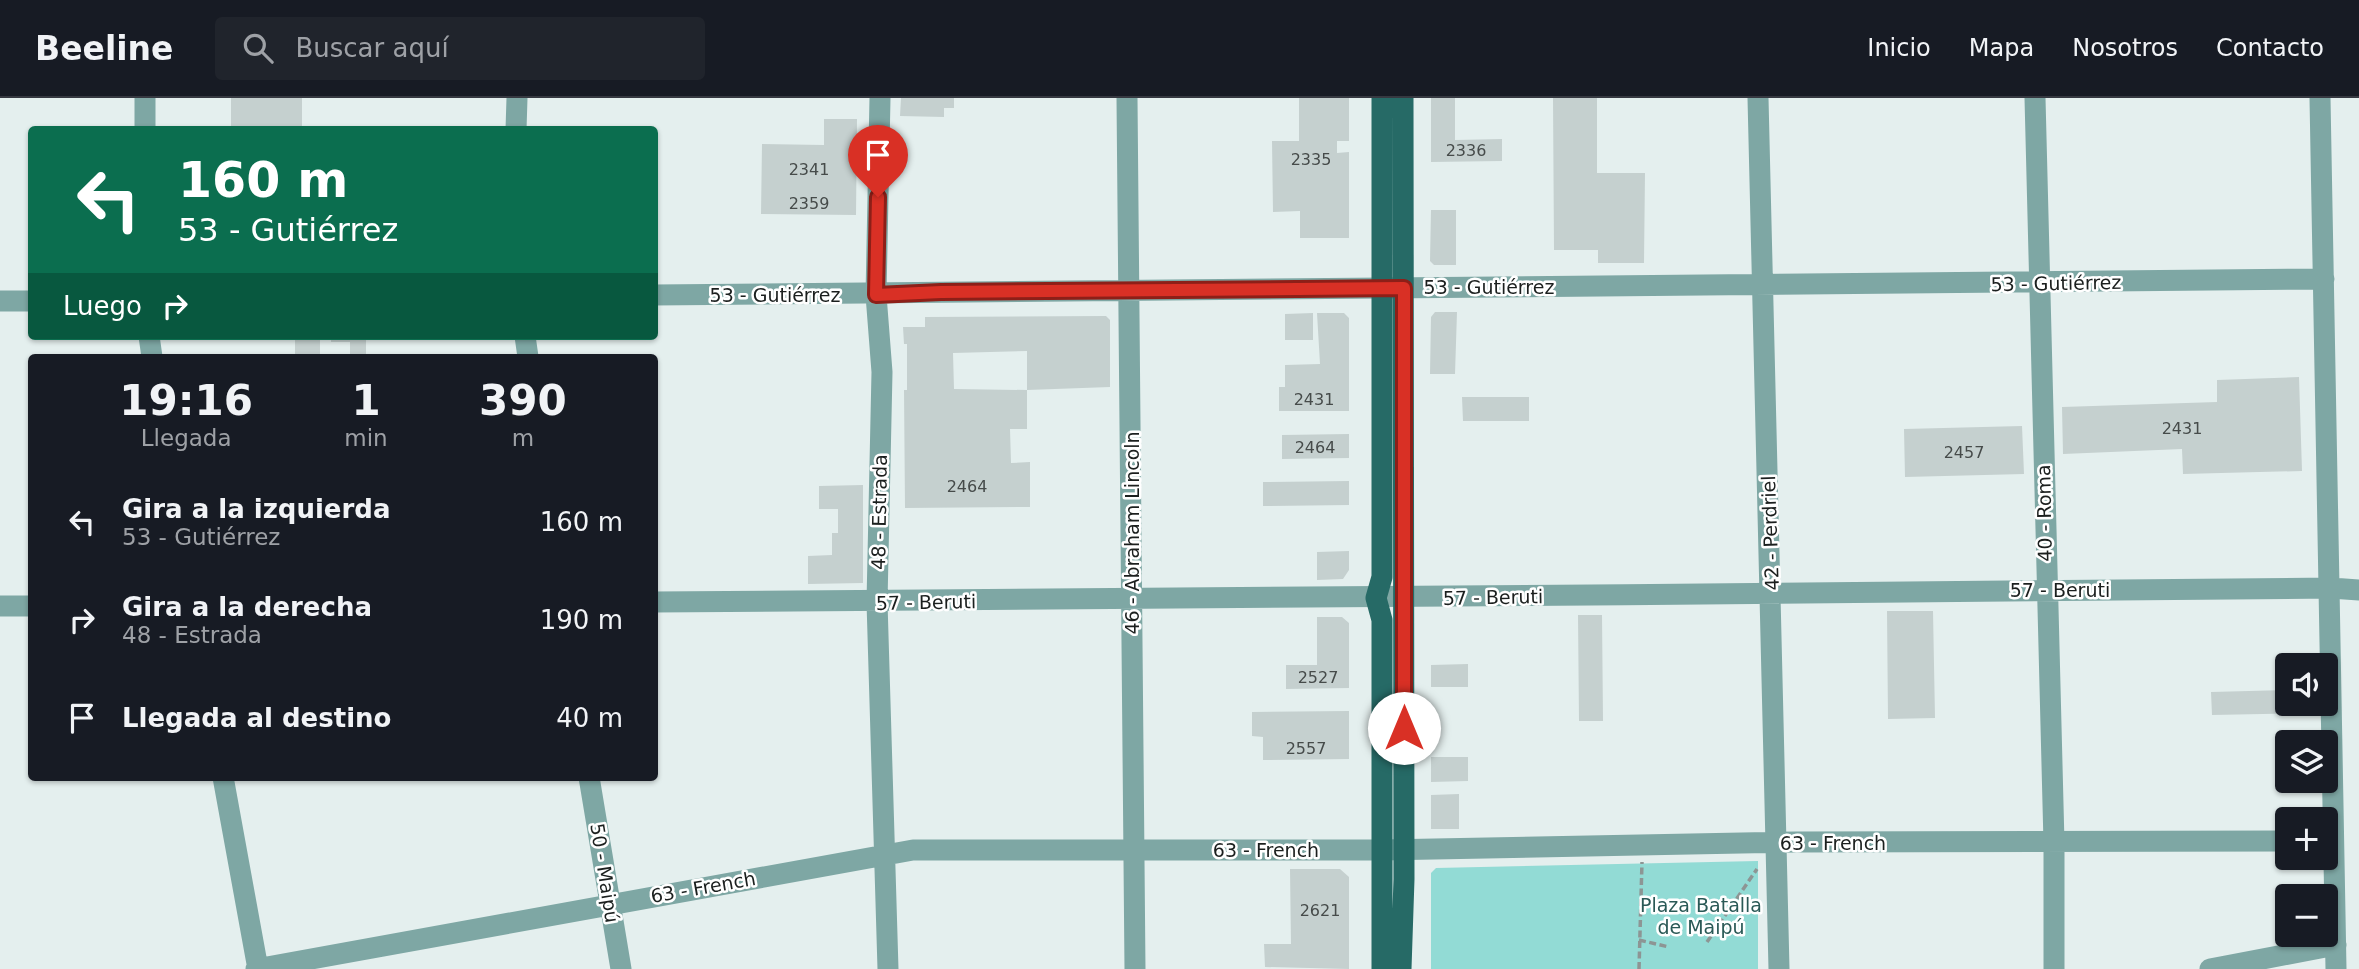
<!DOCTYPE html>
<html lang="es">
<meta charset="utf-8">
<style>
:root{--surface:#171b24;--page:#20242c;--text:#f1f3f6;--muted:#9ea1a6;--line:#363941}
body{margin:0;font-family:"DejaVu Sans",sans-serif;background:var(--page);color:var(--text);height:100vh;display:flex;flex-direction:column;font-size:26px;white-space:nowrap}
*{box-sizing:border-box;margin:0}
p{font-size:23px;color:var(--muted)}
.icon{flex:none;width:38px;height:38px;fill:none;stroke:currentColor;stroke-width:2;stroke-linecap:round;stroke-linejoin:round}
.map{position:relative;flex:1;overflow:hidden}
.drawer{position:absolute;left:28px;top:256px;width:630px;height:427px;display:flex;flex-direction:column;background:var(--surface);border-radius:7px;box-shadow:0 2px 5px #0004}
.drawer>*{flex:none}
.top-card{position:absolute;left:28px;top:28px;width:630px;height:214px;border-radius:7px;box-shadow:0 2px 5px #0004;background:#0b6e4f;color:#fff;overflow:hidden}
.tools{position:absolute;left:2275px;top:555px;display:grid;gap:14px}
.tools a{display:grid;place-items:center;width:63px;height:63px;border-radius:7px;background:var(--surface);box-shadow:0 2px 5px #0004;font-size:35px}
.pin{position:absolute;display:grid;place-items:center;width:60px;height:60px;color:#fff;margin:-72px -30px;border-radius:50% 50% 50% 0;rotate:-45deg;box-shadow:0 0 7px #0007}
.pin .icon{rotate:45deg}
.me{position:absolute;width:77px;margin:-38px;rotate:0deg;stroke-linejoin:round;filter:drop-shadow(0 0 5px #0008)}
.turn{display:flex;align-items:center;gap:24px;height:147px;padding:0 35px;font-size:32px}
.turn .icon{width:91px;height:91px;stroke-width:2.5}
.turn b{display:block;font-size:49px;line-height:60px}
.then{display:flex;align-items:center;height:66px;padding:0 35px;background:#0003;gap:14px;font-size:26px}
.eta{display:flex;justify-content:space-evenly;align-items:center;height:119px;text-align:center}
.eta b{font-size:42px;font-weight:700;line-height:49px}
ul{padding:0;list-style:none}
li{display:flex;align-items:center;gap:21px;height:98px;padding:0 35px}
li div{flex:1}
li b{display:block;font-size:26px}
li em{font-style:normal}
header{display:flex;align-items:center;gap:42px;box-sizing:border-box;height:98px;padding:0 35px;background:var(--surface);border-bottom:2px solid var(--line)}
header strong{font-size:33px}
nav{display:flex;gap:38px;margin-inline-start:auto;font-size:24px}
.search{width:490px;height:63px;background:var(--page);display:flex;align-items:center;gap:18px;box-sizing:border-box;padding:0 24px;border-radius:7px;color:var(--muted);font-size:26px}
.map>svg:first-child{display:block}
.green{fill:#92dbd5}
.building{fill:#c5d0cf}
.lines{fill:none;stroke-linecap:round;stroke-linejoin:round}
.path{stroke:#8d9594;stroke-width:3.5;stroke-dasharray:7 3.5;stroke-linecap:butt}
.minor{stroke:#7ea7a4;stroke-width:21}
.major{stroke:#266a66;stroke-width:21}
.route-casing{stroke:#8d1f18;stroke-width:18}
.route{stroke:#d93025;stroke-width:12}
.labels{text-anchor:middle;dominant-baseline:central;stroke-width:5;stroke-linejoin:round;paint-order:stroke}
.number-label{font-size:16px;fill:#464b4a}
.street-label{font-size:19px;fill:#1b1f1e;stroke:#fff}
.park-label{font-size:19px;fill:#2a5956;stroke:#fff}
</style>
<header>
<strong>Beeline</strong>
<div class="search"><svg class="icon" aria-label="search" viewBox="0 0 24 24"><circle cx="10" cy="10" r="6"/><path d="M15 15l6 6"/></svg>Buscar aquí</div>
<nav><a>Inicio</a><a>Mapa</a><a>Nosotros</a><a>Contacto</a></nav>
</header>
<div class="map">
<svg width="2359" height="871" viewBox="0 0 2359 871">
<rect width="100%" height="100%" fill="#e4efee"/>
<path class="green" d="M1758 763V871H1431V775L1436 770Z"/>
<path class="building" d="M231 0H302V32H231Z
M954 0V10H944V19L900 18 901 0Z
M1299 0H1349V43H1337V55L1349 54V140H1300V113L1273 114 1272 43H1299Z
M1431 0H1455V42L1502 41V63L1431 64Z
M1553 0H1597V75H1645L1644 165H1598V152H1554Z
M824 21H857L856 117 761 116 762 46 824 47Z
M1431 112H1456V167H1434L1430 163Z
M1435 214H1457L1455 276H1430L1431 219Z
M1313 215V242H1285V216Z
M1317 215H1344L1349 220V313H1279V289H1285V267L1320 266Z
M1106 218 1110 222V289L1027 292V253L953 255 954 291 1027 292V331H1010L1011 365 1030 364V409L905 410 904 292H907V246H904L903 229H925V219Z
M295 238H320V259H295Z
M331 238H366V259H350V244H331Z
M2299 279 2302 373 2183 376 2182 351 2063 356 2062 309 2217 304V282Z
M1462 299H1529V323H1463Z
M2022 328 2024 376 1905 379 1904 331Z
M1349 336V360L1282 361V337Z
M1349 383V407L1263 408V384Z
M863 387V485L808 486V458L832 457V435H838V411H819V388Z
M1349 453V472L1343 481 1317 482V454Z
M1887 513H1933L1935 620 1888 621Z
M1578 517H1602L1603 623H1579Z
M1317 519H1342L1349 525V590L1286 591V567H1317Z
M1468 566V589H1431V567Z
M2287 592V606H2307V615L2212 617 2211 594Z
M1349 613V661L1263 662V639L1252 638V614Z
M1431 659H1468V683L1431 684Z
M1459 696V731H1431V697Z
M1290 771H1340L1349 779V871L1265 869 1264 846H1291Z"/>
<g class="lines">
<path class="path" d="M1639 842 1669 849
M1707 844 1757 771
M1639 871 1642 764"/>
<path class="minor" d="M880 0 876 197 882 274 877 504 888 871
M1127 0 1135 871
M1758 0 1779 871
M2035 0 2054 745V871
M2320 0 2336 871
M145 32V0
M516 32 517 0
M654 197 2324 181
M0 203H32
M149 238 152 259
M525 238 528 259
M654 504C1213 504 1772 493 2331 490L2359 492
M0 508H32
M223 679 258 871
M589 679 621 871
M256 871 913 752H1382L1796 744 2287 743
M2210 871 2336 847"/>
<path class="major" d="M1382 0V479L1376 500 1382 522V871
M1401 871 1404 781 1403 0"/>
</g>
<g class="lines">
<defs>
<path id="route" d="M878 99 876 197 941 194 1404 190V630"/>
</defs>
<use href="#route" class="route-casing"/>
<use href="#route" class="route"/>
</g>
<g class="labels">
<g class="number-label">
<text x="1466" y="52">2336</text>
<text x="1311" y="61">2335</text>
<text x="809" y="71">2341</text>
<text x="809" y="105">2359</text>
<text x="1314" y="301">2431</text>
<text x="2182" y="330">2431</text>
<text x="1315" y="349">2464</text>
<text x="1964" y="354">2457</text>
<text x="967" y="388">2464</text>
<text x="1318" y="579">2527</text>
<text x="1306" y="650">2557</text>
<text x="1320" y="812">2621</text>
</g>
<g class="street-label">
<text transform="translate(2056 185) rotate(-1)">53 - Gutiérrez</text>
<text x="1489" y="189">53 - Gutiérrez</text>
<text x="775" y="197">53 - Gutiérrez</text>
<text transform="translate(879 414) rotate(-89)">48 - Estrada</text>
<text transform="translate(2044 415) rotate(-91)">40 - Roma</text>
<text transform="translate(1132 435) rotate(-90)">46 - Abraham Lincoln</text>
<text transform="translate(1770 435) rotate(-92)">42 - Perdriel</text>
<text x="2060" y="492">57 - Beruti</text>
<text transform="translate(1493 499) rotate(-1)">57 - Beruti</text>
<text transform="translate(926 504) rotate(-1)">57 - Beruti</text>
<text x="1833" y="745">63 - French</text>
<text x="1266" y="752">63 - French</text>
<text transform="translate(605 775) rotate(81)">50 - Maipú</text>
<text transform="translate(703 789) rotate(-10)">63 - French</text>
</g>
<g class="park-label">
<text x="1701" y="807">Plaza Batalla<tspan x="1701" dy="22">de Maipú</tspan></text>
</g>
</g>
</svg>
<div class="tools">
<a><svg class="icon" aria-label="sound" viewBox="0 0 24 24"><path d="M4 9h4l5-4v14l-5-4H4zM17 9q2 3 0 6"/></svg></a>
<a><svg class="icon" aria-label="layers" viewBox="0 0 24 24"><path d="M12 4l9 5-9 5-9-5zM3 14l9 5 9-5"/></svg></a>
<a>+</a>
<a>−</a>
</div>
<div class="pin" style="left:878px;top:99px;background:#d93025"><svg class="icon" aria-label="arrive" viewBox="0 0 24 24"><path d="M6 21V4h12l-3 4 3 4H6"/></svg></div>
<svg class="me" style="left:1404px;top:630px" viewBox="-20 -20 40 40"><circle r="19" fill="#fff"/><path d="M0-13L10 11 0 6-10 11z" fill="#d93025"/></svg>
<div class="top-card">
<div class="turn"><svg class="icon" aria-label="left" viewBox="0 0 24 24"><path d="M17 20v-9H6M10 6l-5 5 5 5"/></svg><div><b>160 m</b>53 - Gutiérrez</div></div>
<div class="then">Luego<svg class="icon" aria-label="right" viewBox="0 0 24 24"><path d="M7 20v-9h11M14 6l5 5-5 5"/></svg></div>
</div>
<section class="drawer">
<div class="eta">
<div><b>19:16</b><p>Llegada</p></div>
<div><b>1</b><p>min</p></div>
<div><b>390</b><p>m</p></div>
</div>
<ul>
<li><svg class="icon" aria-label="left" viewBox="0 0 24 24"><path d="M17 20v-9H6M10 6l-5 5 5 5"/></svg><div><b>Gira a la izquierda</b><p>53 - Gutiérrez</p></div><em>160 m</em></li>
<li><svg class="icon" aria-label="right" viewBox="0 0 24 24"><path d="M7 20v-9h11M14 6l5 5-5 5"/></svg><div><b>Gira a la derecha</b><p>48 - Estrada</p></div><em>190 m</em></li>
<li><svg class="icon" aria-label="arrive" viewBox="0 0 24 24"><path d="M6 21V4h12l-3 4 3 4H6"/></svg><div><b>Llegada al destino</b></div><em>40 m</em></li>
</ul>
</section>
</div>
